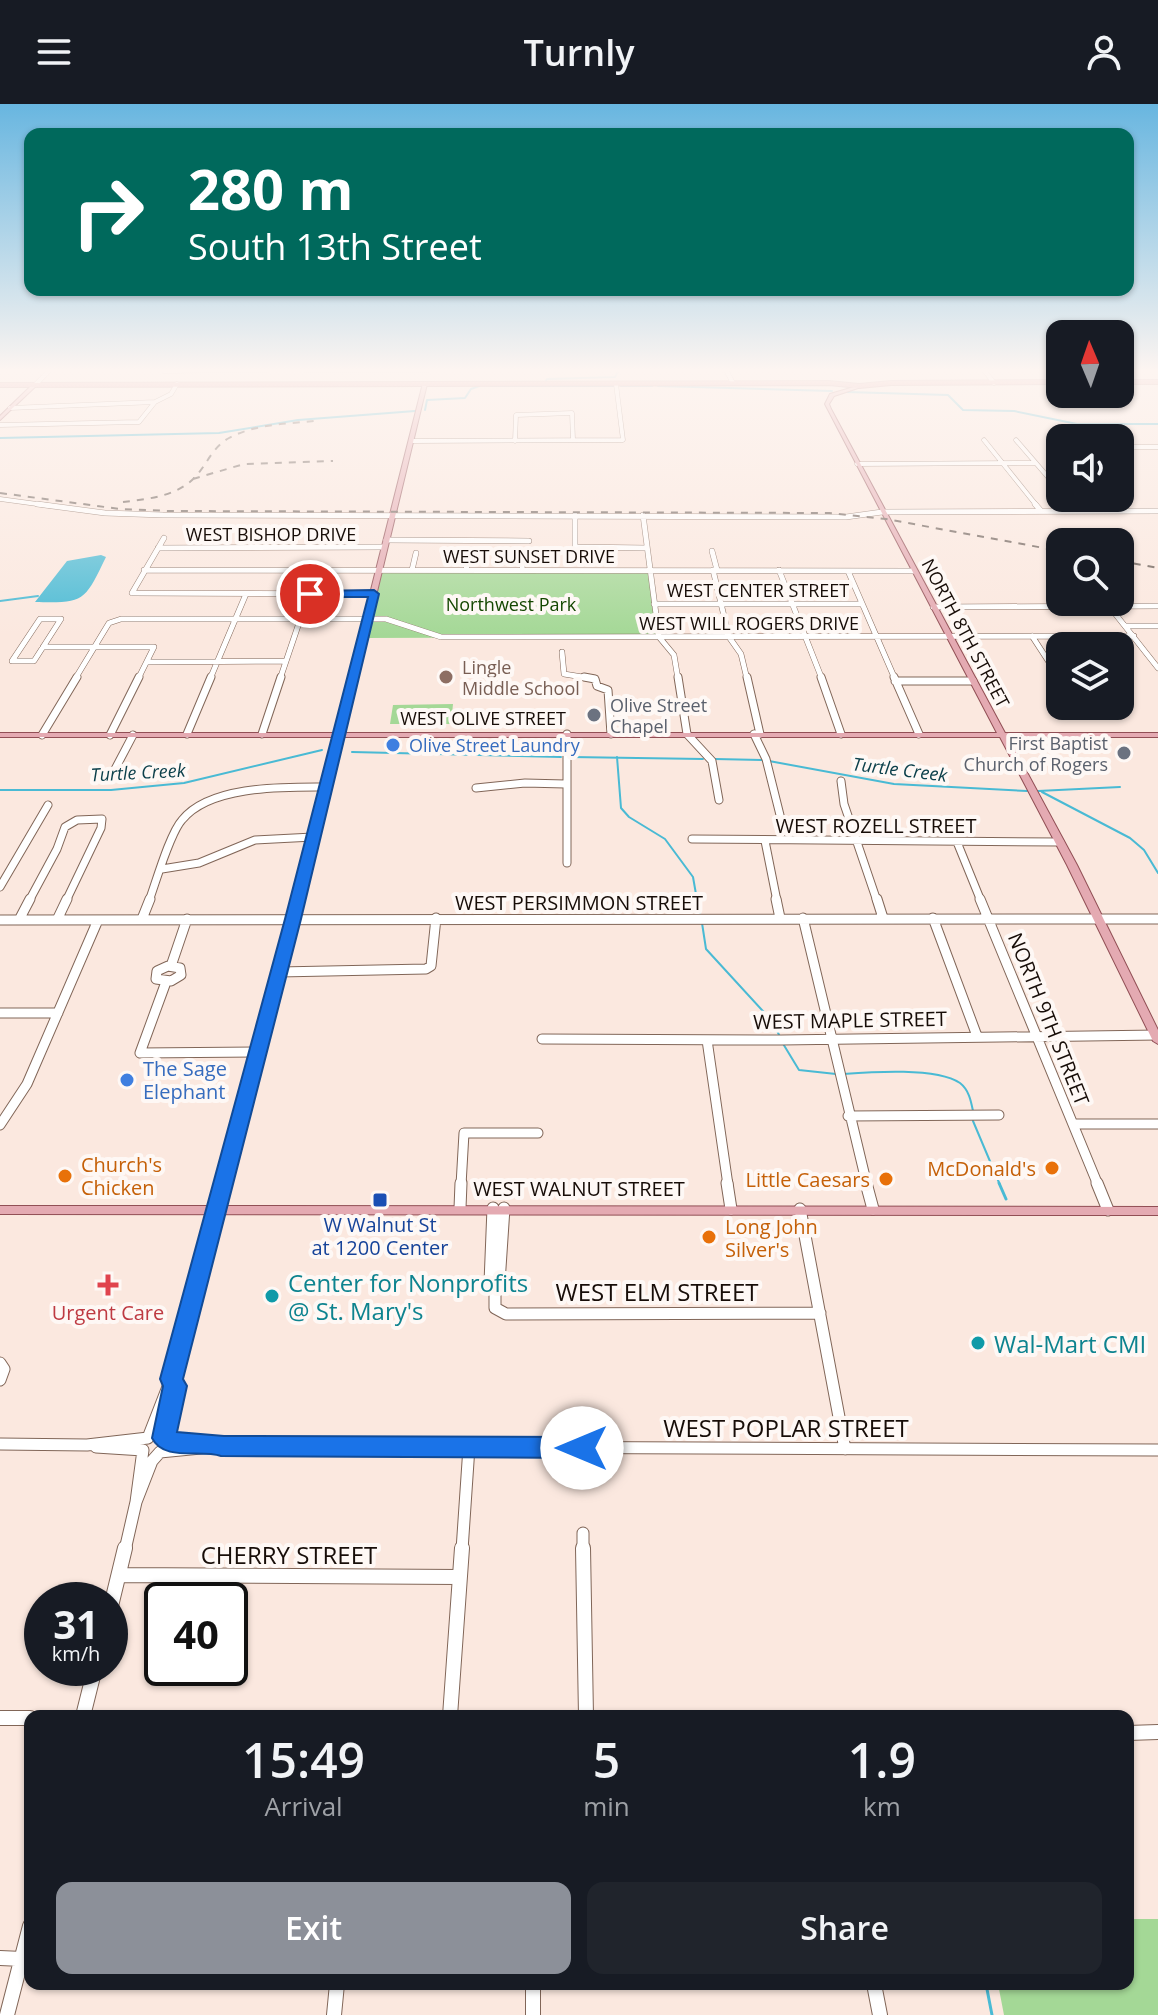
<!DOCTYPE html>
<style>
:root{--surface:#171b24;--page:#20242c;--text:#f1f3f6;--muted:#9ea1a6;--accent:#8c9099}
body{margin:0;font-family:"Open Sans",sans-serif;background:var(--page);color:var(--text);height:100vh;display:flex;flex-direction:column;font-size:30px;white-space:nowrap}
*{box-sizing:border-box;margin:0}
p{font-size:26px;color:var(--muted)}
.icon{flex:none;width:44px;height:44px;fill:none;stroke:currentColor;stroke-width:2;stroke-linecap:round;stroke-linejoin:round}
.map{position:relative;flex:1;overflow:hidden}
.sheet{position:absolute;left:24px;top:1606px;width:1110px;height:280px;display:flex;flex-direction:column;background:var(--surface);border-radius:16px;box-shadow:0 2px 6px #0004}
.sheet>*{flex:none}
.hud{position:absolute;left:24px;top:24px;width:1110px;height:168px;border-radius:16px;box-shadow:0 2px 6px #0004;background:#00695c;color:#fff;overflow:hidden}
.needle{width:52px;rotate:358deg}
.fabs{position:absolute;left:1046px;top:216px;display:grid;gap:16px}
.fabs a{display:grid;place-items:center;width:88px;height:88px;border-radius:16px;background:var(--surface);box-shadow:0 2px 6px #0004;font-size:40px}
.speed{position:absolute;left:24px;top:1478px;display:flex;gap:16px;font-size:40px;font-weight:700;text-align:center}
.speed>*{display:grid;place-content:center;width:104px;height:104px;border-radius:50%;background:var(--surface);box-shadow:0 2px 6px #0004;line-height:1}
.speed small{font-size:20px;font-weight:400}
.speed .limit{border:4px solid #111;border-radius:12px;background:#fff;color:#111}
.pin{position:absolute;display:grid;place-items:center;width:68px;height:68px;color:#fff;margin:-34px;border:4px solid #fff;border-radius:50%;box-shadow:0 2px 8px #0007}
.me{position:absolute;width:88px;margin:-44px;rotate:270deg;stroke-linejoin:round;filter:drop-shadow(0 0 6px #0008)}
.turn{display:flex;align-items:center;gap:28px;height:168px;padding:0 32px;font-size:36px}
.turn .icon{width:104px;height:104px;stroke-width:2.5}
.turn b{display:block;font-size:56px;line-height:68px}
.eta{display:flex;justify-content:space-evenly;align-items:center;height:136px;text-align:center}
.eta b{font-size:48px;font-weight:600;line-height:56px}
.primary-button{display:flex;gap:16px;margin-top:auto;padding:16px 32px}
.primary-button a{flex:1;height:92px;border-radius:16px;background:var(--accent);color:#fff;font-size:32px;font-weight:600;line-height:92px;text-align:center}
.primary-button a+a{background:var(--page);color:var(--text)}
header{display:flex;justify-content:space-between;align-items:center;height:104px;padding:0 32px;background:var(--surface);font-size:36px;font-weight:600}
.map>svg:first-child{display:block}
.green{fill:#a4d896}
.water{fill:#49bad4}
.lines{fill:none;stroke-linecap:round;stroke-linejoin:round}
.stream-far1{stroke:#49bad4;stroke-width:2}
.stream{stroke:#49bad4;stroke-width:3}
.minor-far5-casing{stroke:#816658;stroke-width:5}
.minor-far4-casing{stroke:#816658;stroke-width:6}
.minor-far3-casing{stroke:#816658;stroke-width:9}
.minor-far2-casing{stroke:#816658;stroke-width:11}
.minor-far1-casing{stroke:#816658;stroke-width:13}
.minor-casing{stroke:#816658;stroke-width:16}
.major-casing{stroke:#914f55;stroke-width:2}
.highway-casing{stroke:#914f55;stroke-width:2}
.minor-far5{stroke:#fff;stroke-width:4}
.minor-far4{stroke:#fff;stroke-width:5}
.minor-far3{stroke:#fff;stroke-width:7}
.minor-far2{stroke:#fff;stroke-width:9}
.minor-far1{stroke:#fff;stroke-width:11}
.minor{stroke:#fff;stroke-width:14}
.major{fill:#e4aab2;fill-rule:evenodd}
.highway{fill:#d2727f;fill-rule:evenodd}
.rail{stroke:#6a5d56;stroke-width:2;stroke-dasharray:7 7;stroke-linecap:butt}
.route{fill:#1a73e8;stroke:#114b97;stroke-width:2}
.education-dot{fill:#8d6e63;stroke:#fef8f5;stroke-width:3}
.worship-dot{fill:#6b7280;stroke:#fef8f5;stroke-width:3}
.shop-dot{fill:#3f7fe0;stroke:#fef8f5;stroke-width:3}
.food-dot{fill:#e8710a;stroke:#fef8f5;stroke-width:3}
.transit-dot{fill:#1a4fb4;stroke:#fef8f5;stroke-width:3}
.health-dot{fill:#e0444e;stroke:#fef8f5;stroke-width:3}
.culture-dot{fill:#0f9aa8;stroke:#fef8f5;stroke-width:3}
.labels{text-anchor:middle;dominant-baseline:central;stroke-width:8;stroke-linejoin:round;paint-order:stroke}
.far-street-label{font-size:18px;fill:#170d08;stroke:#fef8f5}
.far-park-label{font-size:18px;fill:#144701;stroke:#fef8f5}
.far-education-label{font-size:18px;fill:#785e54;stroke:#fef8f5;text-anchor:start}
.far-worship-label{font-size:18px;fill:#5b616d;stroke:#fef8f5;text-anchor:start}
.far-shop-label{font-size:18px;fill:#366cbe;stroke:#fef8f5;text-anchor:start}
.far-water-label{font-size:18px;font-style:italic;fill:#0c404b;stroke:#fef8f5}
.street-label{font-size:20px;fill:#170d08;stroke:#fef8f5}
.shop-label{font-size:20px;fill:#366cbe;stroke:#fef8f5;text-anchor:start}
.food-label{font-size:20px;fill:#c56008;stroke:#fef8f5;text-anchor:start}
.transit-label{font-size:20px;fill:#164399;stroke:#fef8f5}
.health-label{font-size:20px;fill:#be3a42;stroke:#fef8f5}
.near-culture-label{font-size:24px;fill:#0d838f;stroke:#fef8f5;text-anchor:start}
.near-street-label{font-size:24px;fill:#170d08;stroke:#fef8f5}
</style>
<header><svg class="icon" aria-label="menu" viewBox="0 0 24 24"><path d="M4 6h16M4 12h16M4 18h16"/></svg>Turnly<svg class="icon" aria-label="person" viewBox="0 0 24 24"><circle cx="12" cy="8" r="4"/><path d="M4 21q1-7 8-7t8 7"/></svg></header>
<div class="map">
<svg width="1158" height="1911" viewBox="0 0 1158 1911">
<rect width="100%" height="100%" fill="#fbe8df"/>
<path class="green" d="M379 466H649L659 533 363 534Z
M453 600 451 620H390L393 601Z
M1128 1815H1158V1911H1004L998 1880H1128Z"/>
<path class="water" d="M101 451 106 453C84 498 85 499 35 498L67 457Z"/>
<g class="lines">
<path class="stream-far1" d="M545 278 547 275 615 273 619 266
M490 282H613
M621 282H652
M658 282 832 287
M847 288 948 291 963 306 1014 307 1077 320H1158
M425 306 427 296 465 294 471 285 479 282
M0 334 219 329 298 316 415 307
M0 497 38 492
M352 648 561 653
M571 653 703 655
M617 653 621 704 629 713 665 735 693 773 700 813
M715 655 762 656
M769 657 894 680 1027 687
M0 686H111L184 679 322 646
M1038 687 1120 683
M1042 688 1130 734 1144 746 1158 769
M702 819 706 845 773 918 780 933
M782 938 799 966 836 970
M842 970C870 968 936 963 960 979 969 986 971 997 973 1007
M973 1017 1000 1081"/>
<path class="stream" d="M999 1079 1006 1095
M986 1880 992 1911"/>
<defs>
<path id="minor-far5" d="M306 266H428
M726 266 733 279
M984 266 994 279
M163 267 267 266
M35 281 50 266
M10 304 155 298
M0 321 139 318 155 298 171 290 177 280
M984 336 1037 402
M1016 336 1060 387
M412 337 623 336 616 280
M515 337 516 311 572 309 573 336
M1120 343H1158
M857 360 1036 359
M1066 394 1073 402
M0 395 52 402"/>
<path id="minor-far4" d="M37 400 105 409 163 411 846 413 882 408 1158 407
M1035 400 1041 407
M1071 400 1078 407
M575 411V443L647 444
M643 411 659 533 674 551 678 575
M164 434 132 489 374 490
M386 436 529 437
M158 444 384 443
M712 447 717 466
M144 466 914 467
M412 466 416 449
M466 466 469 449
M522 466 523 449
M713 466 729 533 741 550 747 575
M779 466 822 575
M848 467 895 575
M654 500H862
M1109 502 1158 564
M933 503 1158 502
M40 515H61L34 557H12Z
M1126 522H1158
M1032 532 1060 575
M43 543H154L138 575
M562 548 564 570 595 575
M148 558 286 557
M75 575 109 519 121 515H386L441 533 1134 532
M210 575 246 490
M280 575 300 516"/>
<path id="minor-far3" d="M584 573 595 575 597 582 608 586 611 630
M678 573 687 630 712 657 719 696
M747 573 760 630
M821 573 841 630
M894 573 919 630
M895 577H973
M187 630 211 573
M262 630 281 573
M567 630V759
M754 630 766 655 780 711
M42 631 77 573
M110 631 139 573
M113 669 133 631
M841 677 844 700 877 797
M476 684 525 679 565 680
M692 735 1060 738
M765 737 777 797
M957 738 981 797
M162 765 199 759 255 736 313 733
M0 783 48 701
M29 797 57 745 65 723 77 716 102 715 101 724 66 797
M149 797C156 778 170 729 182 716 210 681 285 683 325 683"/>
<path id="minor-far2" d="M776 795 780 814
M877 795 883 814
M980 795 1098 1081
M803 814 867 1081
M933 814 977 932
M142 815 150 795
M0 816 1158 815
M19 816 30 795
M57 816 67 795
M168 862 180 864 181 871 171 877 156 875 157 867Z
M171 862 187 815
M279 868 426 865 431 862 436 814
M166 878 140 949 258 948
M0 909H58
M542 935 781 936 1158 931
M707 936 728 1081
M848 1012 999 1011
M1073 1020H1158
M0 1021 27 980 98 816
M461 1081 464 1029H538"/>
<path id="minor-far1" d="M727 1079 731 1105
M866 1079 873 1105
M1097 1079 1108 1106
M460 1104 461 1079
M493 1104 490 1179 495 1187V1204L506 1210 820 1209
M800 1105 845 1345
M495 1187 499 1179 504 1104
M0 1259 4 1265 0 1276
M171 1275 175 1282 164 1334 171 1338 210 1339
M0 1340 87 1341 148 1334 171 1275 216 1106
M96 1343 143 1346 136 1398 125 1446
M136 1398 152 1357 160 1348 221 1342 1158 1346
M583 1429V1446
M462 1446 469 1343"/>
<path id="minor" d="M583 1444 586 1612
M119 1471 459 1473
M110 1506 125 1444
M83 1612 95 1564
M450 1612 462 1444
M0 1614H30
M1128 1629 1158 1628
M0 1854 22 1855
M533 1880V1911
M874 1880 880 1911
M7 1911 30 1822
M334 1911 337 1880"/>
<path id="major" d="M423 279 427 280 343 629H997L825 300 830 290 861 281V283L834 292 829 300 831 305 1005 629H1158V633H1008L1077 761 1158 926V940L1153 937 1067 761 1000 633H342L298 815 223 1102 1158 1103V1111L0 1110V1102H211L288 815 334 633H0V629H335Z
M33 280 37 281 0 316V312Z"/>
<path id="highway" d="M1060 276V280L891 281 859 284 829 281 0 283V279L829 277 859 280 891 277Z
M1120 276H1158V280H1120Z"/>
</defs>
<use href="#minor-far5" class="minor-far5-casing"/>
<use href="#minor-far4" class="minor-far4-casing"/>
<use href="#minor-far3" class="minor-far3-casing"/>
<use href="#minor-far2" class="minor-far2-casing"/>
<use href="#minor-far1" class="minor-far1-casing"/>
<use href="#minor" class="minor-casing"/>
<use href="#major" class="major-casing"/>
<use href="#highway" class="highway-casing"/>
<use href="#minor-far5" class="minor-far5"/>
<use href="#minor-far4" class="minor-far4"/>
<use href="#minor-far3" class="minor-far3"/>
<use href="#minor-far2" class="minor-far2"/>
<use href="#minor-far1" class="minor-far1"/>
<use href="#minor" class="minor"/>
<use href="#major" class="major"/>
<use href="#highway" class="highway"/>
<path class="rail" d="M193 375 244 360 333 357
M0 389 120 405 170 407 829 409 886 415 1060 447
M123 398C149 395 179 392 197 371 208 358 213 343 229 334 255 320 286 320 314 317
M1120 457 1158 464"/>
</g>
<linearGradient id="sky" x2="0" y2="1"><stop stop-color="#68b6e0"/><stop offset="0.5" stop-color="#fdf5f1"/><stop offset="1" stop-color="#fdf5f1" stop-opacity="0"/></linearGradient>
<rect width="1158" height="533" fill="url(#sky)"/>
<path class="route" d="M374 486 379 490 301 815 183 1275 187 1282 177 1328 224 1332 582 1333 591 1336 595 1344 591 1351 582 1354 221 1352C200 1345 164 1358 152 1334L163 1282 160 1275 285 815 368 493H310L305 490 310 487Z"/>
<circle class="education-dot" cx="446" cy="573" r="8"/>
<g class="worship-dot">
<circle cx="594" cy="611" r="8"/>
<circle cx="1124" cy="649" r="8"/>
</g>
<g class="shop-dot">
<circle cx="393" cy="641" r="8"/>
<circle cx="127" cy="976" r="8"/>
</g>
<g class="food-dot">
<circle cx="1052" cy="1064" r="8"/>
<circle cx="65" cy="1072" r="8"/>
<circle cx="886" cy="1075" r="8"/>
<circle cx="709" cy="1133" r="8"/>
</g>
<rect class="transit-dot" x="372" y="1088" width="16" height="16" rx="4"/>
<path class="health-dot" d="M104 1169h8v8h8v8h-8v8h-8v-8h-8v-8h8z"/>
<g class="culture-dot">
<circle cx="272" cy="1192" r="8"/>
<circle cx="978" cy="1239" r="8"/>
</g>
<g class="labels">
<g class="far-street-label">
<text x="271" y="430">WEST BISHOP DRIVE</text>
<text x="529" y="452">WEST SUNSET DRIVE</text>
<text x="758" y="486">WEST CENTER STREET</text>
<text x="749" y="519">WEST WILL ROGERS DRIVE</text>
<text transform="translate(966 529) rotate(62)">NORTH 8TH STREET</text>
<text x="483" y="614">WEST OLIVE STREET</text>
</g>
<g class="far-park-label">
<text x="511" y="500">Northwest Park</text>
</g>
<g class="far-education-label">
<text x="462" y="563">Lingle<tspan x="462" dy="21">Middle School</tspan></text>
</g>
<g class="far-worship-label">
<text x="610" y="601">Olive Street<tspan x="610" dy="21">Chapel</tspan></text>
<text x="1108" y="639" text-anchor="end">First Baptist<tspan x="1108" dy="21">Church of Rogers</tspan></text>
</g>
<g class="far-shop-label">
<text x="409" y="641">Olive Street Laundry</text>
</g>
<g class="far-water-label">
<text transform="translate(900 665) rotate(7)">Turtle Creek</text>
<text transform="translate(138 668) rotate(-3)">Turtle Creek</text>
</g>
<g class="street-label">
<text x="876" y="721">WEST ROZELL STREET</text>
<text x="579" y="798">WEST PERSIMMON STREET</text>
<text transform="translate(1049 915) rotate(68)">NORTH 9TH STREET</text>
<text transform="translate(850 916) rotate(-1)">WEST MAPLE STREET</text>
<text x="579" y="1084">WEST WALNUT STREET</text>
</g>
<g class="shop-label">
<text x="143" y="964">The Sage<tspan x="143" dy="23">Elephant</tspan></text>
</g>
<g class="food-label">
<text x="81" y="1060">Church's<tspan x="81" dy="23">Chicken</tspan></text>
<text x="1036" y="1064" text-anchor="end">McDonald's</text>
<text x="870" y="1075" text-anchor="end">Little Caesars</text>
<text x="725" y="1122">Long John<tspan x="725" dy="23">Silver's</tspan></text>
</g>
<g class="transit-label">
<text x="380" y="1120">W Walnut St<tspan x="380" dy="23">at 1200 Center</tspan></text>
</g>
<g class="health-label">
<text x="108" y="1208">Urgent Care</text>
</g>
<g class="near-culture-label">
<text x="288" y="1178">Center for Nonprofits<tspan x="288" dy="28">@ St. Mary's</tspan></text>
<text x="994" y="1239">Wal-Mart CMI</text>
</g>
<g class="near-street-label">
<text x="657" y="1187">WEST ELM STREET</text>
<text x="786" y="1323">WEST POPLAR STREET</text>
<text x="289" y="1450">CHERRY STREET</text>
</g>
</g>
</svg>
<div class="fabs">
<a><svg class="needle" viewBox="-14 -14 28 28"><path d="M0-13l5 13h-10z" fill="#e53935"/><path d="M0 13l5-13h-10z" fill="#9ea1a6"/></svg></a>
<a><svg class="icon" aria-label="sound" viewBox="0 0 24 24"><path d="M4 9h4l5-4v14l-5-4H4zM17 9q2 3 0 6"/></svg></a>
<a><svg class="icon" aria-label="search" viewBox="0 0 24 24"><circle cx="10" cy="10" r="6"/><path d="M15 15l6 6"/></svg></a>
<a><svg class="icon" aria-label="layers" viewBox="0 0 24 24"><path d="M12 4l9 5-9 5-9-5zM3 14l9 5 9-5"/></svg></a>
</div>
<div class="speed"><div>31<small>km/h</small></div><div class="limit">40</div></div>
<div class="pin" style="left:310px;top:490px;background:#d93025"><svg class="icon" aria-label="arrive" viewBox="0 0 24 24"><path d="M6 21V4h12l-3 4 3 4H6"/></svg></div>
<svg class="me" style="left:582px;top:1344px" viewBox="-20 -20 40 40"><circle r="19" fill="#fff"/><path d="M0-13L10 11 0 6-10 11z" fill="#1a73e8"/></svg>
<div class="hud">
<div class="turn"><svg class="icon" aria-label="right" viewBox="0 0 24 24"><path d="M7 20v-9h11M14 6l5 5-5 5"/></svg><div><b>280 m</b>South 13th Street</div></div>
</div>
<section class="sheet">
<div class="eta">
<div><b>15:49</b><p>Arrival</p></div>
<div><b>5</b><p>min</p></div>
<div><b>1.9</b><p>km</p></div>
</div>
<div class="primary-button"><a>Exit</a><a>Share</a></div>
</section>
</div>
